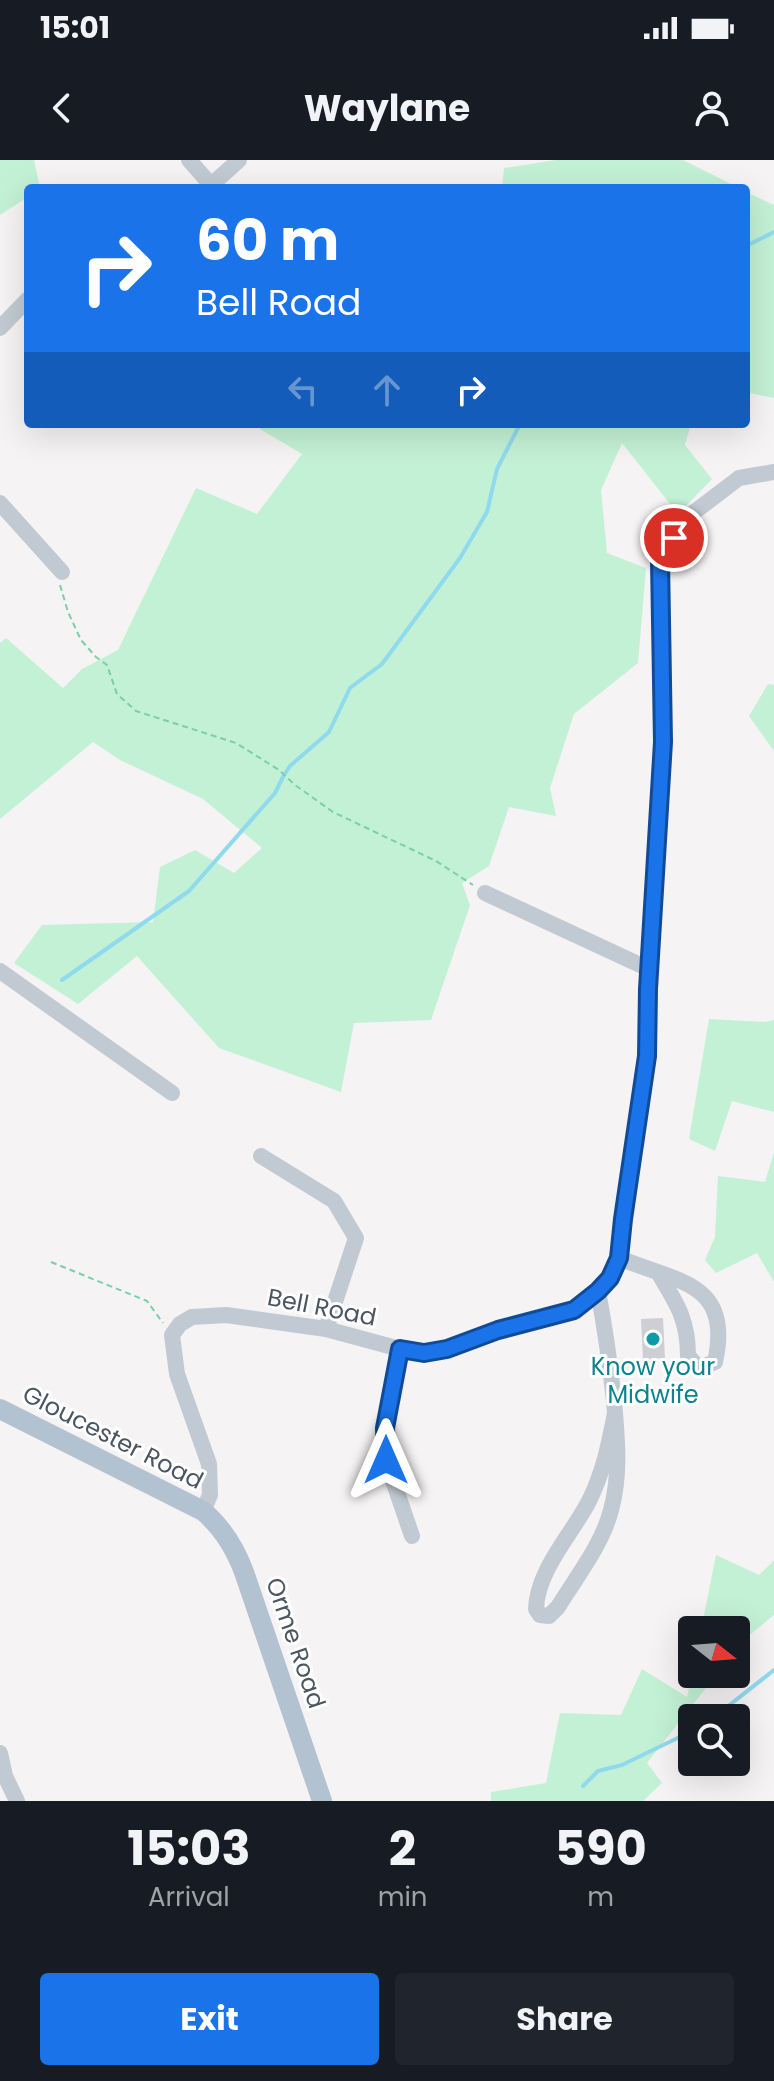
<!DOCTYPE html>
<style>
:root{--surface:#171b24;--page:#20242c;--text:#f1f3f6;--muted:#9ea1a6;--accent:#1a73e8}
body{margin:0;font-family:Poppins,sans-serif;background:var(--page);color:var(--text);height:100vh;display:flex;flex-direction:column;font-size:30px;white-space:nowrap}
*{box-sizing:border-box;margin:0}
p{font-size:26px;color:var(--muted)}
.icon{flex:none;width:44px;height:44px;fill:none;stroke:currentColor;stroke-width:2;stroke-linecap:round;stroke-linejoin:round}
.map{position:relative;height:1641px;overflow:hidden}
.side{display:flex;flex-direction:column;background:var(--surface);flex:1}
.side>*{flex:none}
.top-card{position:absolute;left:24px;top:24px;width:726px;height:244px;border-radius:8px;box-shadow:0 8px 32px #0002;background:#1a73e8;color:#fff;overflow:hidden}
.needle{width:52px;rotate:107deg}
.controls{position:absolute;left:678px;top:1456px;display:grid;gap:16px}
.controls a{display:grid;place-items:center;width:72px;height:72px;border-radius:8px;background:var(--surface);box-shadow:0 8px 32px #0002;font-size:40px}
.pin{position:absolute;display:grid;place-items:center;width:68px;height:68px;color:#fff;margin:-34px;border:4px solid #fff;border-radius:50%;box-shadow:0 2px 8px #0007}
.me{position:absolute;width:88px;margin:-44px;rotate:0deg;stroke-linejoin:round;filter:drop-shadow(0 0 6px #0008)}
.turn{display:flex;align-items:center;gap:28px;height:168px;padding:0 40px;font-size:36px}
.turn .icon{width:104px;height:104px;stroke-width:2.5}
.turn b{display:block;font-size:56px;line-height:68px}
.lanes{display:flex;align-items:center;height:76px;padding:0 40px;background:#0003;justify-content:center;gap:40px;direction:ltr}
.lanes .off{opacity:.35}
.eta{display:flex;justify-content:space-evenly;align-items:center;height:136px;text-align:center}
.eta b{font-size:48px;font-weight:700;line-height:56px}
.button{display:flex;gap:16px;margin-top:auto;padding:16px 40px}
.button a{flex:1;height:92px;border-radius:8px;background:var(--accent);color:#fff;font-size:32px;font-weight:700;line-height:92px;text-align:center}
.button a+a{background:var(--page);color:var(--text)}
.status{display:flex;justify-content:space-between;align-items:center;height:56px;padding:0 40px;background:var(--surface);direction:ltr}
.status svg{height:22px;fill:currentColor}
header{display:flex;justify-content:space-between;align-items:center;height:104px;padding:0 40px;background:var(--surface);font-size:36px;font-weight:700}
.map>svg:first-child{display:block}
.green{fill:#c3f1d5}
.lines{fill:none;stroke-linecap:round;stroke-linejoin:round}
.stream{stroke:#90daee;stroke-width:4}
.building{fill:#cdcfd5}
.path{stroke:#7ad0a6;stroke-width:2;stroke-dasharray:6 4;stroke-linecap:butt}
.minor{stroke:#c1cad2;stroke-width:16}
.major{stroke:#b3c2d1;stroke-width:20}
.route-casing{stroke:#114b97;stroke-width:20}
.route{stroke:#1a73e8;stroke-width:14}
.culture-dot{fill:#0f9aa8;stroke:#fff;stroke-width:3}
.labels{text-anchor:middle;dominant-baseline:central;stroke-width:6;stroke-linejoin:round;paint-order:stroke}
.street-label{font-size:24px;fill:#4a5661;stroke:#fff}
.culture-label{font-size:24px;fill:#0d838f;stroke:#fff}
</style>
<div class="status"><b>15:01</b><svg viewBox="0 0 49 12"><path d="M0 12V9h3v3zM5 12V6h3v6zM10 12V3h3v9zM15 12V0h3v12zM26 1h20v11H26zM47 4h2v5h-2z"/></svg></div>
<header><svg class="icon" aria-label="back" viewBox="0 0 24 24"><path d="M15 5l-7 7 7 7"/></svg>Waylane<svg class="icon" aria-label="person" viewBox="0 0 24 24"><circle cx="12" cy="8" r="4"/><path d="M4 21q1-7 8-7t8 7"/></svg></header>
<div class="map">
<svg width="774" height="1641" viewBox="0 0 774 1641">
<rect width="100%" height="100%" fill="#f5f3f3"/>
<path class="green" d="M0 0H34L40 28H28V37L0 55Z
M556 0H683L739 28H502L504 8Z
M746 32 774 45V238L750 233 746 235Z
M261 264H691L685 285 712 319 678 354 622 283 601 330 607 393 646 408 638 503 574 554 550 628 556 656 509 647 489 706 462 723 470 745 431 860 354 863 341 932 219 888 137 796 78 844 14 803 42 765 153 762 160 707 195 690 234 713 262 688 203 639 120 600 93 582 0 659V483L6 478 63 528 82 509 118 490 196 328 257 354 302 294 260 269Z
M768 524 774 525V591L749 556Z
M709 859 765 862 774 860V952L732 941 715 991 689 979Z
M774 992V1122L757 1093 716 1113 705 1100 715 1077 718 1016 765 1022Z
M716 1395 759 1415 774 1400V1455L746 1478 736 1490V1470H701Z
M642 1509 687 1537 692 1514H717L647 1603 662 1623 643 1641H491V1632L546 1623 560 1553 621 1555Z"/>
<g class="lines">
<path class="stream" d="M746 86 774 72
M62 820 189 731 275 633 284 615 290 606 329 572 350 528 382 504 460 398 487 352 497 309 520 264
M713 1558 774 1510
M583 1626 598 1611 622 1605 692 1571"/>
</g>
<path class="building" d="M663 1158 665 1198 643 1200 641 1159Z"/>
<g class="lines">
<path class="path" d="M60 425 68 452 81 480 96 497 107 505 117 534 136 551 236 583 279 610 295 625 333 652 436 701 473 725
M51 1102 147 1141 163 1163"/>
<path class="minor" d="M189 0 211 25
M208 28 239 0
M0 168 28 139
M0 343 62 412
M485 733 651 810
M0 811 172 933
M261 996 334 1041 356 1078 326 1169
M619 1098C677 1122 733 1122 715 1202L699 1208 688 1196C688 1160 677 1144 659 1114
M598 1131C605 1168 610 1204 614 1241 617 1278 621 1314 611 1350 602 1385 577 1416 558 1447L549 1456 540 1455 536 1449C537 1411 571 1375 588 1343 603 1314 609 1284 615 1253
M400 1189 385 1268 386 1300 412 1376
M203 1351 210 1335 209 1304 177 1214 172 1175 180 1164 192 1157 226 1155 326 1169 400 1189 424 1193 447 1189 498 1170 574 1150 598 1131 610 1118 619 1098 647 896 648 829 663 582 660 400 689 356 739 318 774 312
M0 1593 5 1616 17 1641"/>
<path class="major" d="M0 1249 203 1351C223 1368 235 1388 244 1412L322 1641"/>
</g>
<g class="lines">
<defs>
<path id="route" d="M386 1300 385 1268 400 1189 424 1193 447 1189 498 1170 574 1150 598 1131 610 1118 619 1098 623 1059 647 896 648 829 663 582 660 400 674 378"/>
</defs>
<use href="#route" class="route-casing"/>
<use href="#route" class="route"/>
</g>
<circle class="culture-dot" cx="653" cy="1179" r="8"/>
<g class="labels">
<g class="street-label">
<text transform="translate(322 1147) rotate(11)">Bell Road</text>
<text transform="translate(113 1277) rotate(27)">Gloucester Road</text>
<text transform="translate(296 1483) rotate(71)">Orme Road</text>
</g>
<g class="culture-label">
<text x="653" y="1206">Know your<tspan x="653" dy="28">Midwife</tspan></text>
</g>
</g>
</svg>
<div class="controls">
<a><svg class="needle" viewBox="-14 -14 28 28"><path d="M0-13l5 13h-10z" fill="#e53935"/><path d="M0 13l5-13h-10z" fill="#9ea1a6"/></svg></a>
<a><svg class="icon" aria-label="search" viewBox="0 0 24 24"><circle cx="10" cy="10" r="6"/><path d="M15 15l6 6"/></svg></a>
</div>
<div class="pin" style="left:674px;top:378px;background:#d93025"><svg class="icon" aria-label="arrive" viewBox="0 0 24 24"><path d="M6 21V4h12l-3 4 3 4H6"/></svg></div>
<svg class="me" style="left:386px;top:1300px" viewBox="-20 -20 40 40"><path d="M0-17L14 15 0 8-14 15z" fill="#1a73e8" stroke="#fff" stroke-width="4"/></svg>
<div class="top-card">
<div class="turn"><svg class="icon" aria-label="right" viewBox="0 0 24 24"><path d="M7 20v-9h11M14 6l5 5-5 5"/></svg><div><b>60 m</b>Bell Road</div></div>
<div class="lanes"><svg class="icon off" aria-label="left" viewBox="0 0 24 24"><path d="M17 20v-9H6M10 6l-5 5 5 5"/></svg><svg class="icon off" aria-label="ahead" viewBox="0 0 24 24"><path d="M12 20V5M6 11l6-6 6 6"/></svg><svg class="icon" aria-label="right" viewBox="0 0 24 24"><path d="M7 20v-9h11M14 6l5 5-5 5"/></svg></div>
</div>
</div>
<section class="side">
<div class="eta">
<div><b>15:03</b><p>Arrival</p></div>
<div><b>2</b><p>min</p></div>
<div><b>590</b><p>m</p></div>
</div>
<div class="button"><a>Exit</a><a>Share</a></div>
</section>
